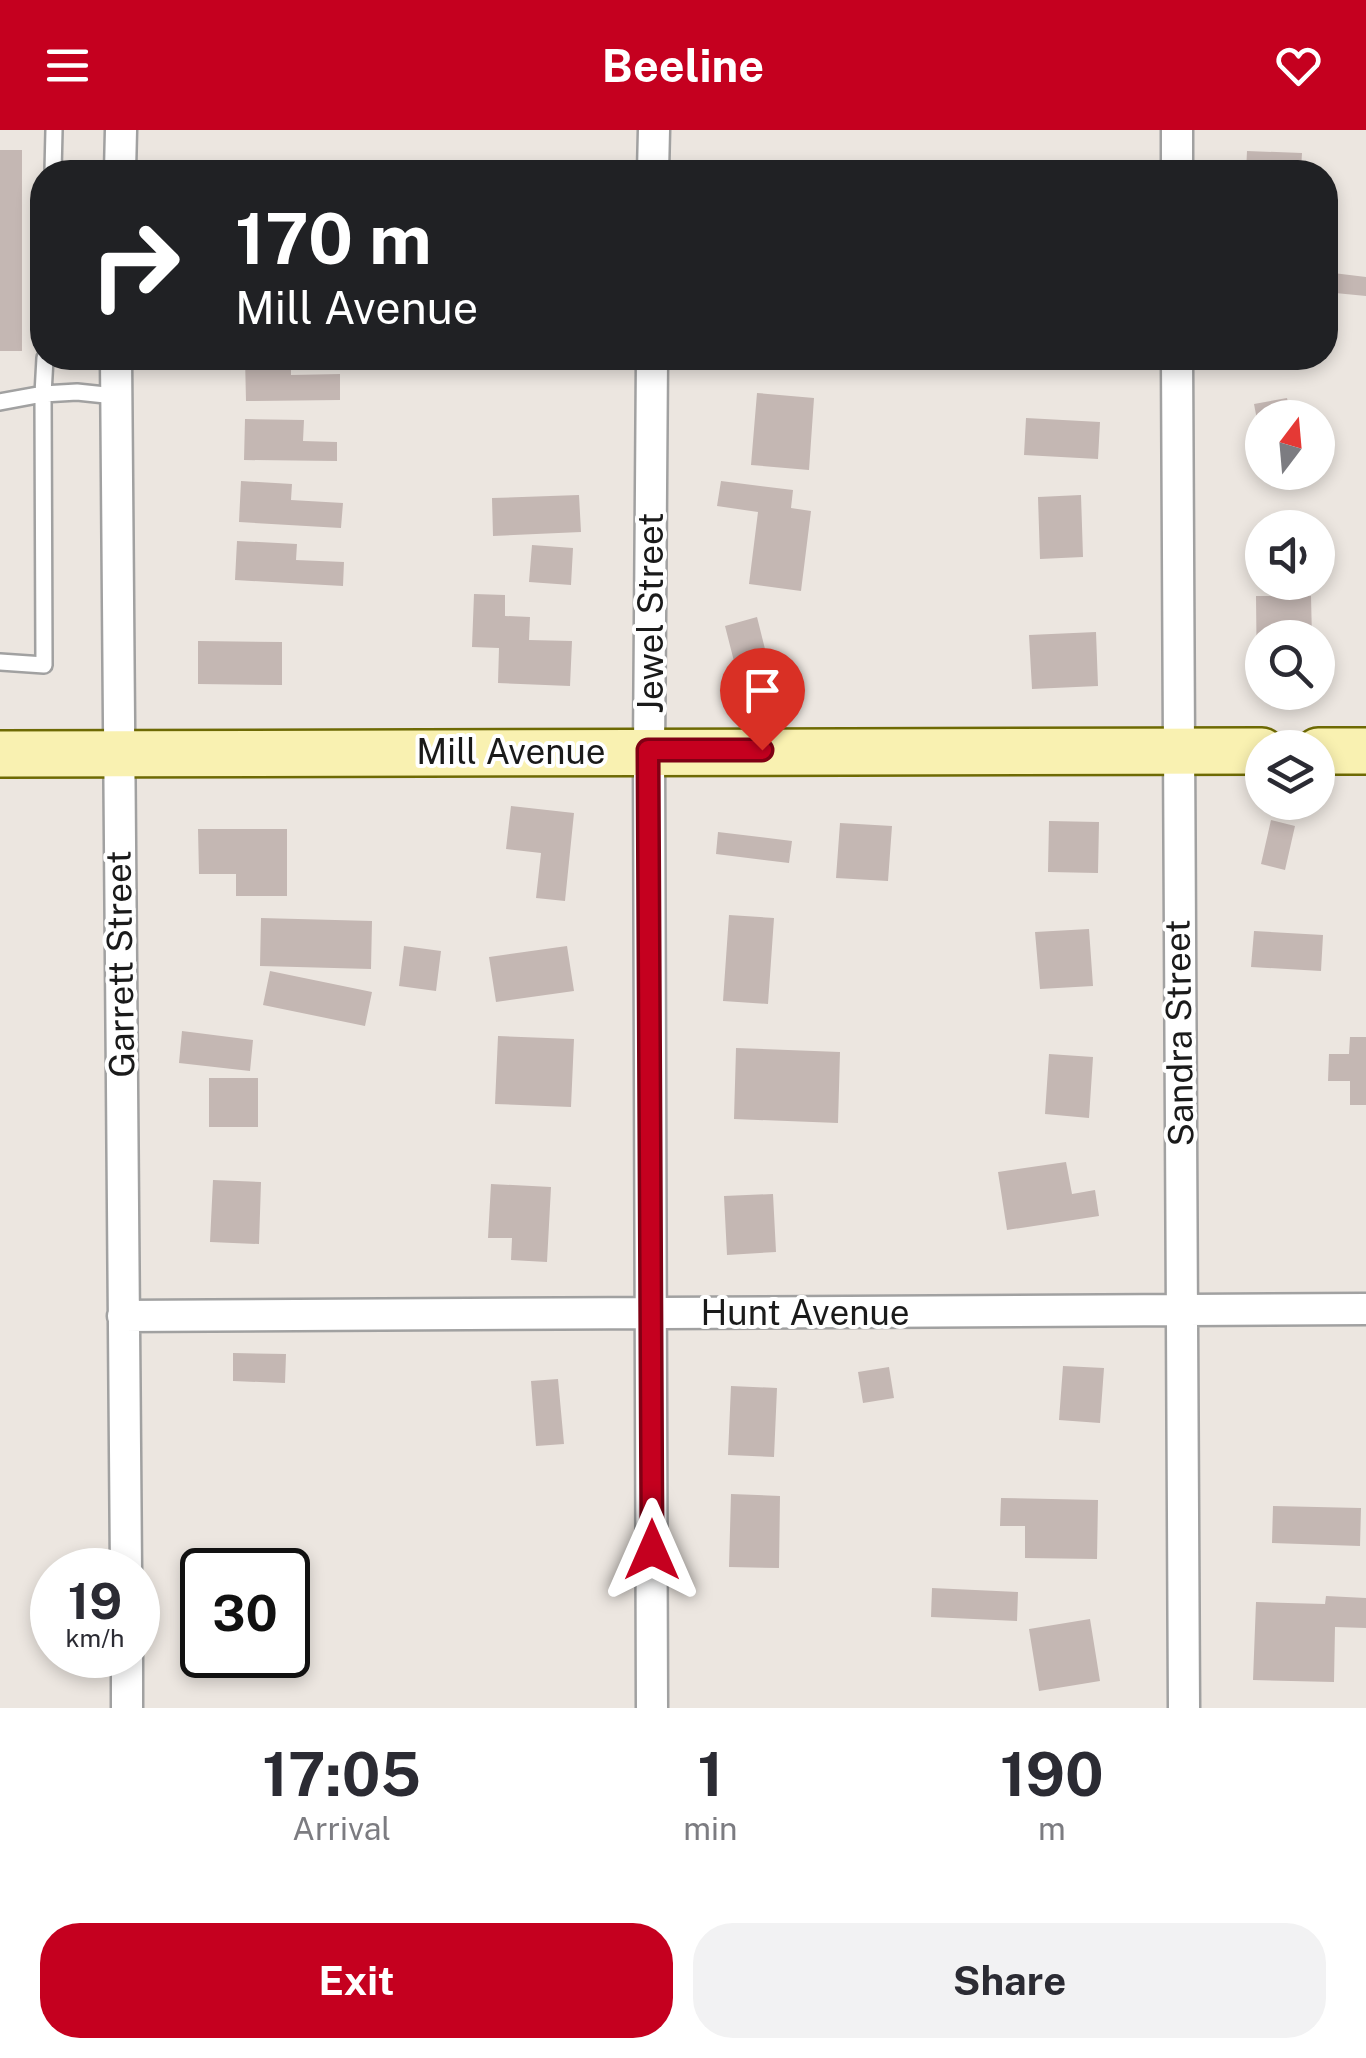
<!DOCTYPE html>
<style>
:root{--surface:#fff;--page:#f2f2f3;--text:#2b2b33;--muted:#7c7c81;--accent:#c5001f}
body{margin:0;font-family:"Public Sans",sans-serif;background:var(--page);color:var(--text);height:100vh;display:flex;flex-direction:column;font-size:38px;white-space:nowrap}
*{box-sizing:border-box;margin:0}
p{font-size:32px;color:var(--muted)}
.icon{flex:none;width:55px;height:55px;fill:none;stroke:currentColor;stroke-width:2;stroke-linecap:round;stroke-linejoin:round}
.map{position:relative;height:1578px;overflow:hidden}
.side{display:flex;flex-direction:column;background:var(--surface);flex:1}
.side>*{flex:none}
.hud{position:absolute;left:30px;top:30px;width:1308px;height:210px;border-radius:40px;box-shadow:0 5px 15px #0003;background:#202124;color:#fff;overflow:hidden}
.needle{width:65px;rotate:16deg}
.tools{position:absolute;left:1245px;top:270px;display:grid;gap:20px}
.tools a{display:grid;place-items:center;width:90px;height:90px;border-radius:50%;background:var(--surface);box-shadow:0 5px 15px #0003;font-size:50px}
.speed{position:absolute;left:30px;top:1418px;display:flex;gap:20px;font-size:50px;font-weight:700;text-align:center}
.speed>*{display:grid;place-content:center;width:130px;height:130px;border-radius:50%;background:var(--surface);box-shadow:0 5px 15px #0003;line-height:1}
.speed small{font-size:25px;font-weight:400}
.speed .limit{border:5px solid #111;border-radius:15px;background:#fff;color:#111}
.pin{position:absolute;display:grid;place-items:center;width:85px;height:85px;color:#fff;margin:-102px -42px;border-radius:50% 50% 50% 0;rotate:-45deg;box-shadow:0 0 10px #0007}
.pin .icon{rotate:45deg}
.me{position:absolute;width:110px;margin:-55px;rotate:0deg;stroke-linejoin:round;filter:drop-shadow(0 0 8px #0008)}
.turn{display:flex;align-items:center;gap:35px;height:210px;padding:0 40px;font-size:45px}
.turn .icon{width:130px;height:130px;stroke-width:2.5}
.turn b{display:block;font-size:70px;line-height:85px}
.eta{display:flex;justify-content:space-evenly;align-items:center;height:170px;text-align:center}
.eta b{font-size:60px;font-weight:700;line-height:70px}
.button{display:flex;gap:20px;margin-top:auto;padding:20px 40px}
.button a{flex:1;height:115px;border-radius:40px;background:var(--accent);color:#fff;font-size:40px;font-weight:700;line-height:115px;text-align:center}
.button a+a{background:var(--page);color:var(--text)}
header{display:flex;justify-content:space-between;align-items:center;height:130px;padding:0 40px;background:var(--accent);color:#fff;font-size:45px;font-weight:700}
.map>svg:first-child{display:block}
.building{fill:#c4b7b3}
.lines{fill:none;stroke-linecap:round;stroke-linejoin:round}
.lane-casing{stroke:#a1a1a1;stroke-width:20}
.street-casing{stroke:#a1a1a1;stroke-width:35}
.secondary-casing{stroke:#6e6a04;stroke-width:50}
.lane{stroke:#fff;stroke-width:15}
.street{stroke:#fff;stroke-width:30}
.secondary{stroke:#f9f1b1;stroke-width:45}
.route-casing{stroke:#800014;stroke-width:25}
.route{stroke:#c5001f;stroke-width:18}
.labels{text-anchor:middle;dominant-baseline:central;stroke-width:8;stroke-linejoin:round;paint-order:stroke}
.street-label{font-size:35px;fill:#1a1a1a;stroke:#fff}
</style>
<header><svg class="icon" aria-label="menu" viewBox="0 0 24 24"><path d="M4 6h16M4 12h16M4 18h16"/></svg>Beeline<svg class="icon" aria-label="heart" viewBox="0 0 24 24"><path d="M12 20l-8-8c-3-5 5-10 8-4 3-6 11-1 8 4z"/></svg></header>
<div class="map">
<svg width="1366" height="1578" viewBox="0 0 1366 1578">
<rect width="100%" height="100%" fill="#ece6e0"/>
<path class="building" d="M0 20H22V221H0Z
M1247 21 1302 23 1301 42H1246Z
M307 31H346V42H307Z
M725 32 801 35V42H725Z
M1325 142 1366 147V166L1325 162Z
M245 228H291V245L340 244V270L246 271Z
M757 263 814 268 809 340 751 335Z
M1287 268 1291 288H1262L1261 311 1254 274Z
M1026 288 1100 292 1098 329 1024 325Z
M245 289 304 290 303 311 337 312V331L244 330Z
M241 351 292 354 291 370 343 373 341 398 239 392Z
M721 351 793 360 791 378 811 381 801 461 749 454 758 382 717 376Z
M579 365 581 402 493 406 492 368Z
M1081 365 1083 427 1040 429 1038 367Z
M237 411 297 414 296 430 344 432 343 456 235 450Z
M532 415 573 418 571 455 529 452Z
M474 464 505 465V486L530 487 529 510 572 511 570 556 498 553 499 518 472 517Z
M1256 466H1311L1312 508H1262V558H1257Z
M757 487 771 543 739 551 725 496Z
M1096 502 1098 556 1032 559 1029 505Z
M198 511 282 512V555L198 554Z
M511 676 574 683 565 771 536 768 541 723 506 719Z
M1271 690 1295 696 1285 740 1261 734Z
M1049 691 1099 692 1098 743 1048 742Z
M840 693 892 696 888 751 836 748Z
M198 699H287V766H236V744H199Z
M718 702 792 711 789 733 716 724Z
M729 785 774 788 768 874 723 871Z
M261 788 372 791 371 839 260 836Z
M1089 799 1093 856 1040 859 1035 802Z
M1254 801 1323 805 1321 841 1251 837Z
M404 816 441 821 436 861 399 856Z
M567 816 574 861 496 872 489 827Z
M270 841 372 862 365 896 263 875Z
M182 901 253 910 250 941 179 933Z
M498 906 574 909 571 977 495 974Z
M1350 907H1366V975H1350V951H1328L1329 924H1349Z
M736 918 840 922 838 993 734 989Z
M1049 924 1093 927 1089 988 1045 984Z
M209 948H258V997H209Z
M1066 1032 1072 1064 1095 1060 1099 1086 1007 1100 998 1042Z
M213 1050 261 1052 259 1114 210 1112Z
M491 1054 551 1057 547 1132 511 1130 512 1108H488Z
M773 1064 776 1122 727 1125 724 1066Z
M233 1223 286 1224 285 1253 233 1251Z
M1063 1236 1104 1238 1100 1293 1059 1290Z
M889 1237 894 1268 863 1273 858 1242Z
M558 1249 564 1314 536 1316 531 1251Z
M731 1256 777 1258 774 1327 728 1325Z
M731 1364 780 1366 779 1438 729 1437Z
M1001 1368 1098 1370 1097 1429 1025 1428V1396H1000Z
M1273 1376 1361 1378 1360 1416 1272 1413Z
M932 1458 1018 1462 1017 1491 931 1487Z
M1326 1466 1366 1468V1498L1335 1497 1334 1552 1253 1550 1256 1472 1325 1474Z
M1090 1489 1100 1551 1039 1561 1029 1499Z"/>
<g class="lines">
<defs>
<path id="lane" d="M53 42 54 0
M0 272 43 264 45 228
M0 532 44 535 43 264 77 262 115 266"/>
<path id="street" d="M120 42 121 0
M653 42 654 0
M1177 42V0
M116 228 126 1440
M1177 228 1184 1578
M123 1186 1366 1179
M127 1525V1578
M652 1578 649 620 652 228"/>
<path id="secondary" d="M1318 621H1366
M0 624 1262 621"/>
</defs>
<use href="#lane" class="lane-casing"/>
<use href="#street" class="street-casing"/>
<use href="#secondary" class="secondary-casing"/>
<use href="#lane" class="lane"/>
<use href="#street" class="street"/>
<use href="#secondary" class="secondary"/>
</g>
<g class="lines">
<defs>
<path id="route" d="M652 1420 648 620H762"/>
</defs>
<use href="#route" class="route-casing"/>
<use href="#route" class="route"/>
</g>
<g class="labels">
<g class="street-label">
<text transform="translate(650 483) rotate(-90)">Jewel Street</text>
<text x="511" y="621">Mill Avenue</text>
<text transform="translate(120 834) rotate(-91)">Garrett Street</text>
<text transform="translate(1179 903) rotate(-91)">Sandra Street</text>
<text x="805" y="1182">Hunt Avenue</text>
</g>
</g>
</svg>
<div class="tools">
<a><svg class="needle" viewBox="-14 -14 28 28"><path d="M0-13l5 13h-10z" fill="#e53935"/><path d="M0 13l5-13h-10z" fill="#7c7c81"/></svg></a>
<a><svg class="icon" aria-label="sound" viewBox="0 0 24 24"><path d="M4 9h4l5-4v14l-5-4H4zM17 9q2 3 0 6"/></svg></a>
<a><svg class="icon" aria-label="search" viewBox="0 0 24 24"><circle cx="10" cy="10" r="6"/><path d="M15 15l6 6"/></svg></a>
<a><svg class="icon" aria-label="layers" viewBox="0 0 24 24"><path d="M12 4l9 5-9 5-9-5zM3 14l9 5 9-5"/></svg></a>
</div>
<div class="speed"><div>19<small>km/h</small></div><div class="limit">30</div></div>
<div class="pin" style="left:762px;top:620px;background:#d93025"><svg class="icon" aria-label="arrive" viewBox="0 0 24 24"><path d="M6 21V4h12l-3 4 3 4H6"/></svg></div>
<svg class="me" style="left:652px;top:1420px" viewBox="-20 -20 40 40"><path d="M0-17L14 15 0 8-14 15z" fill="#c5001f" stroke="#fff" stroke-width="4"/></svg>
<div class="hud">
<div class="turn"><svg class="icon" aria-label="right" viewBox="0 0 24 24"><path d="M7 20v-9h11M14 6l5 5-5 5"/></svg><div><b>170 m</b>Mill Avenue</div></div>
</div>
</div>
<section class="side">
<div class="eta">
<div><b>17:05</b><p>Arrival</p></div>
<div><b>1</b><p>min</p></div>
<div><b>190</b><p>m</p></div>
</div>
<div class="button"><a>Exit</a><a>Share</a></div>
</section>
